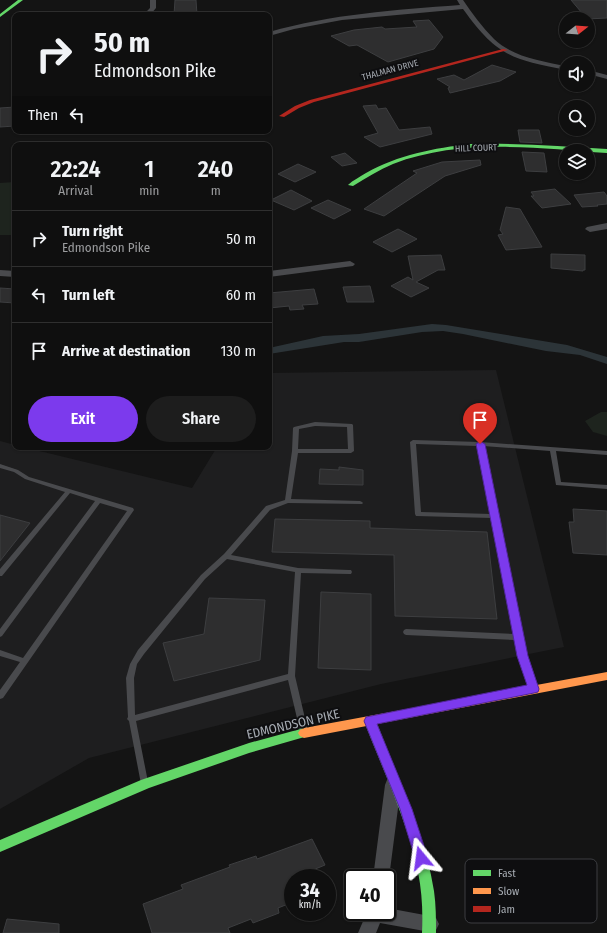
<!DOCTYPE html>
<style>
:root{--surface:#0f0f0f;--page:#1d1d1d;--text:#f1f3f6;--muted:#9b9c9e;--line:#2f2f2f;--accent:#7c3aed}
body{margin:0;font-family:"Fira Sans Condensed",sans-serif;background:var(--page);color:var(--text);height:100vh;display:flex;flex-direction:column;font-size:15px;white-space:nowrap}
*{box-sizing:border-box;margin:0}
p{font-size:13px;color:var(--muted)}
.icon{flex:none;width:22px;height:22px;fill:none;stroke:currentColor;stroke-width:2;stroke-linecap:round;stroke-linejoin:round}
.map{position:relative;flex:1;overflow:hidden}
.sheet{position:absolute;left:12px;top:142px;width:260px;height:308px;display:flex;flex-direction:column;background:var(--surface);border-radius:8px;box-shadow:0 1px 3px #0004,0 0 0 1px var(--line)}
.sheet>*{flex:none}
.banner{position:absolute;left:12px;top:12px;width:260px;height:122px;border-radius:8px;box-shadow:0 1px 3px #0004,0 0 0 1px var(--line);background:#0f0f0f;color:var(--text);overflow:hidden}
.needle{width:26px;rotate:73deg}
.fabs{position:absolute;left:559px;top:12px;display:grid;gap:8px}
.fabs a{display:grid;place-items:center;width:36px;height:36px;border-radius:50%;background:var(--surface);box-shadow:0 1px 3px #0004,0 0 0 1px var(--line);font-size:20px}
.speed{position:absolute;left:284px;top:869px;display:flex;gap:8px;font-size:20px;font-weight:700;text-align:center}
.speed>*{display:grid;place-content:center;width:52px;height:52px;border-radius:50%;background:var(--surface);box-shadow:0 1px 3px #0004,0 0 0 1px var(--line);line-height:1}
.speed small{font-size:10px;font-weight:400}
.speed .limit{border:2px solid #111;border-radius:6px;background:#fff;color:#111}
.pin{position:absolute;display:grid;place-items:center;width:34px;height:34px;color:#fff;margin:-41px -17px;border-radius:50% 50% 50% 0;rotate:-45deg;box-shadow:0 0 4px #0007}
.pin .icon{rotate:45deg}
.me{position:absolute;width:44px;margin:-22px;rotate:344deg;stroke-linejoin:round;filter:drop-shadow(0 0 3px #0008)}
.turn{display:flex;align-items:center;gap:14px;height:84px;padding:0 16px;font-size:18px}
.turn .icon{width:52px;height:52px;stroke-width:2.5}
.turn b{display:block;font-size:28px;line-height:34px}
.then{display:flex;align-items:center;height:38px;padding:0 16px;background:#0003;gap:8px;font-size:15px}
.eta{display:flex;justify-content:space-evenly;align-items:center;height:68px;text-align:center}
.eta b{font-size:24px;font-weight:600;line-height:28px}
.cta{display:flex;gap:8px;margin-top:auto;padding:8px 16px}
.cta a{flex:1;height:46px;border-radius:24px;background:var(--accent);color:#fff;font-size:16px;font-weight:600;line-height:46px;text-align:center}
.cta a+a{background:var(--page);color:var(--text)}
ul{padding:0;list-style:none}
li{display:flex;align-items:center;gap:12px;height:56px;padding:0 16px;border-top:1px solid var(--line)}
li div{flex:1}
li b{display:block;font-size:15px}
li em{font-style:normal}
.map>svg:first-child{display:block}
.built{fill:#1e1e1f}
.green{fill:#1e241e}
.water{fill:#2c3438}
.building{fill:#2e2e2f;stroke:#3d3e40}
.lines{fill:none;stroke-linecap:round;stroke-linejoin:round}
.lane{fill:#494a4d;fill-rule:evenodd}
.street{fill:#494a4d;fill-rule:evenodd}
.fast{fill:#63d668;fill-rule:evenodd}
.slow{fill:#ff974d;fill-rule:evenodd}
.jam{fill:#b3261e;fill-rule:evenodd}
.route{fill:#7c3aed;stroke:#51269a}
.labels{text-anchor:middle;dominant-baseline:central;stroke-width:4;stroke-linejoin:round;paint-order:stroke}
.far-street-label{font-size:9px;fill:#a7acb3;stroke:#0e0e10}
.near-street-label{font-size:13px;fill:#a7acb3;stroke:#0e0e10}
.key{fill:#0e0e10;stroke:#3c3d41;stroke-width:1}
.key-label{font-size:11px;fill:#a7acb3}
</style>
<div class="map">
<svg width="607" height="933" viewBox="0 0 607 933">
<rect width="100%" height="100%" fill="#141414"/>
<path class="built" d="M496 370 564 647 381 684 89 758 0 809V441L15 445V447H23L192 488 217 447H269V373Z"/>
<path class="green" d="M15 182V235H0V183Z
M601 412H607V436L593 432 585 421Z"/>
<path class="water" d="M432 324 446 325 567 345 607 357V364L580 355 546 351 463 334 443 331 422 332 359 342H344L269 354V348L323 336 359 334Z"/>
<path class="building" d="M175 0H196L197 15H174Z
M571 0H607V18L587 19Z
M429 20 443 37 434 49 388 62 357 45 349 46 331 36 354 30 382 27 385 29 417 27 413 21Z
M492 65 516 72 500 81 450 93 448 88 450 87 437 79 454 75 464 80Z
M376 105 378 109 386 108 399 130 430 127 432 134 380 147 364 137 378 133 363 106Z
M15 107V126L0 127V108Z
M518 130H539L542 143 520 142Z
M522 152 544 153 547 172 526 171Z
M345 153 357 163 342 166 331 157Z
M480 160 481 165 445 176 384 216 364 209 417 173 413 171 442 162Z
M298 164 316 172 295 182 278 174Z
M555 189 571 204 542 208 531 196H534L531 192Z
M291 190 312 201 294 210 271 200Z
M604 192 607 196V204L597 205 598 206 582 207 574 195Z
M328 200 351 210 334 219 311 208Z
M506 207 520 209 542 247 506 250 498 235 503 234 500 230Z
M398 229 417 239 392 252 373 242Z
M551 254 585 255V270H583V271L551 268Z
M441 255 445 270H438L416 282 429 288 411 297 391 286 408 277 413 280 408 256Z
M370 286 374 302H347L343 287Z
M0 288 15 289V303L0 302Z
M314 289 318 304 302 305 304 309 290 310 289 306 269 308V293Z
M339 467 363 470V485L319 484 320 469 339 470Z
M573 509 607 511V555L573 553 569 522H574Z
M0 515 30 523 0 561Z
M275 519 370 521V528L487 532 497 619 395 616 394 555 272 552Z
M321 592 371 594V670L318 668Z
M209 598 265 600 260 660 174 681 163 643 204 634Z
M312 839 325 865 308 872 310 878H293V902L278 908 279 913 253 923 251 919 228 928 230 933H152L143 904 183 889 181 885 230 867 229 865 256 856 257 859Z
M7 919 59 924V933H3Z"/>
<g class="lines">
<path class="lane" d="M315 422 352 424 353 425 354 451 351 453H298L291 499 360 501 362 502 363 503 362 504 288 503 270 510 231 555 298 568 349 570H351L352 572 351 574H349L301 573 295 676 308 731 307 733 304 734 301 733 300 731 288 680 136 721 148 782 147 784 144 785 141 784 129 721 127 719 128 717 126 678 130 664 138 650 201 575 224 554 266 506 285 500 292 451 293 428 294 427ZM315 426 347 427 348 449H298L299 429ZM227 559 295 572 288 674 135 715 134 678 137 664 144 654 205 579Z
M413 440 480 442 607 451V455L556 451 561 482 607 485V489L556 485 550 451 483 446 526 655 538 688 537 690 534 691 531 690 530 688 518 655 515 640 406 635 404 634 403 632 404 630 406 629 514 634 492 518 416 516 415 514 410 442ZM416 444 477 446 491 514 421 512Z
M0 464 18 470 29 477 133 508 134 510 3 698 0 699V690L20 662 0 656V650L23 658 127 511 100 503 2 636 0 637V629L95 501 70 493 2 576H0V569L65 492 25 479 14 472 0 468Z"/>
<path class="street" d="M150 0H156V8L150 15H143L150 8Z
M457 0H463C472 13 482 27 494 39 513 57 541 61 566 66V70C511 59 497 56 463 9L342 20 294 29 269 36V32C332 14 395 10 460 5Z
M588 70 607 75V79L588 74Z
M607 223V229L590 232 585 229 587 227Z
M350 261 355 264 353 266 269 277V271Z
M0 270 15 271V277L0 276Z
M393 778 399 780 401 785 389 878 387 884V878H373L385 785 387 780Z
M387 908 430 916 436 918 439 924 436 930 430 932 380 923 376 933H358L367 912H387Z"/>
<path class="fast" d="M18 0H23L0 17V14Z
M471 144C516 143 561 146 607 149V153C537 148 461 138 393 164 379 170 366 178 353 186L348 185C353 180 360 177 366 173 398 155 434 148 471 144Z
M370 716 374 718 376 721C397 776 425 832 434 891 436 905 436 919 436 933H422C423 912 422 892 418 872 407 820 383 770 364 721L366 718Z
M304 728 308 730 310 733 308 736 249 753 149 788 0 852V840L141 780 249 743Z"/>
<path class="slow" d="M607 672V680L304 738 300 736 298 733 300 730 304 728Z"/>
<path class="jam" d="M503 49 508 50 314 102 299 108 284 117 279 116 295 106 310 100Z"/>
</g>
<path class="route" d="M480 441 485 444 528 656 539 689 538 692 534 693 377 724 412 809 428 858 426 862 421 863 417 862 415 858 400 809 364 721 366 717 527 685 517 656 476 444Z"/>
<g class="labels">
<g class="far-street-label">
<text transform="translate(390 70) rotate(-15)">THALMAN DRIVE</text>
<text transform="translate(476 148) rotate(-2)">HILL COURT</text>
</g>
<g class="near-street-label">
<text transform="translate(293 724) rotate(-13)">EDMONDSON PIKE</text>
</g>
</g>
<rect x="465" y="859" width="132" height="64" rx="6" class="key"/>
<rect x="473" y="870" width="18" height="6" fill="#63d668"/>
<rect x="473" y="888" width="18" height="6" fill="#ff974d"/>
<rect x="473" y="906" width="18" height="6" fill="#b3261e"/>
<g class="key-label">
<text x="498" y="877">Fast</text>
<text x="498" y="895">Slow</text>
<text x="498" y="913">Jam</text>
</g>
</svg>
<div class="fabs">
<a><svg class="needle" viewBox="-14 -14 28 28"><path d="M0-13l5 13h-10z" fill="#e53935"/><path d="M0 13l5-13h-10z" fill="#9b9c9e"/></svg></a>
<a><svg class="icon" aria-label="sound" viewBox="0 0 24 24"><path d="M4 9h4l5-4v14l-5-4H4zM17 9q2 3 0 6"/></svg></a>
<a><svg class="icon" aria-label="search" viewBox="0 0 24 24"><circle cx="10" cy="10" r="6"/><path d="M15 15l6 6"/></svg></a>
<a><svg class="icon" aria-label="layers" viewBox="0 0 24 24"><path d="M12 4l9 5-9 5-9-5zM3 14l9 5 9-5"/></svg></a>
</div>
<div class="speed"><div>34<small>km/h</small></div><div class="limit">40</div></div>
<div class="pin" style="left:480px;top:444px;background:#d93025"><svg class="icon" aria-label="arrive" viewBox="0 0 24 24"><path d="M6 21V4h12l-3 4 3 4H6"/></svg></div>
<svg class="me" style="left:421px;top:858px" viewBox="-20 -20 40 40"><path d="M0-17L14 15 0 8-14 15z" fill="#7c3aed" stroke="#fff" stroke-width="4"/></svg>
<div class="banner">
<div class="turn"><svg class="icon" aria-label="right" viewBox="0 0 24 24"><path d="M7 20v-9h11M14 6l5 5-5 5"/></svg><div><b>50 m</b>Edmondson Pike</div></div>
<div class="then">Then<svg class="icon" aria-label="left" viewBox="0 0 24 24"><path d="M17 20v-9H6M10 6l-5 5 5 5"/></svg></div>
</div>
<section class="sheet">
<div class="eta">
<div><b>22:24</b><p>Arrival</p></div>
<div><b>1</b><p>min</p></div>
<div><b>240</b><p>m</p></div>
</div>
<ul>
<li><svg class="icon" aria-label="right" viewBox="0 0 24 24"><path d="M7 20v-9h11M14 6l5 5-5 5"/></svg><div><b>Turn right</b><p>Edmondson Pike</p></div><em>50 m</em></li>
<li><svg class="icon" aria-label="left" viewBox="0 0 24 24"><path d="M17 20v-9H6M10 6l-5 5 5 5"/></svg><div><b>Turn left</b></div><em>60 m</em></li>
<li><svg class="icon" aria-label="arrive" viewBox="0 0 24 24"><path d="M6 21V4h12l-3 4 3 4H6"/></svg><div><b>Arrive at destination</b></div><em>130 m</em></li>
</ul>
<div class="cta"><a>Exit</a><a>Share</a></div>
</section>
</div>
